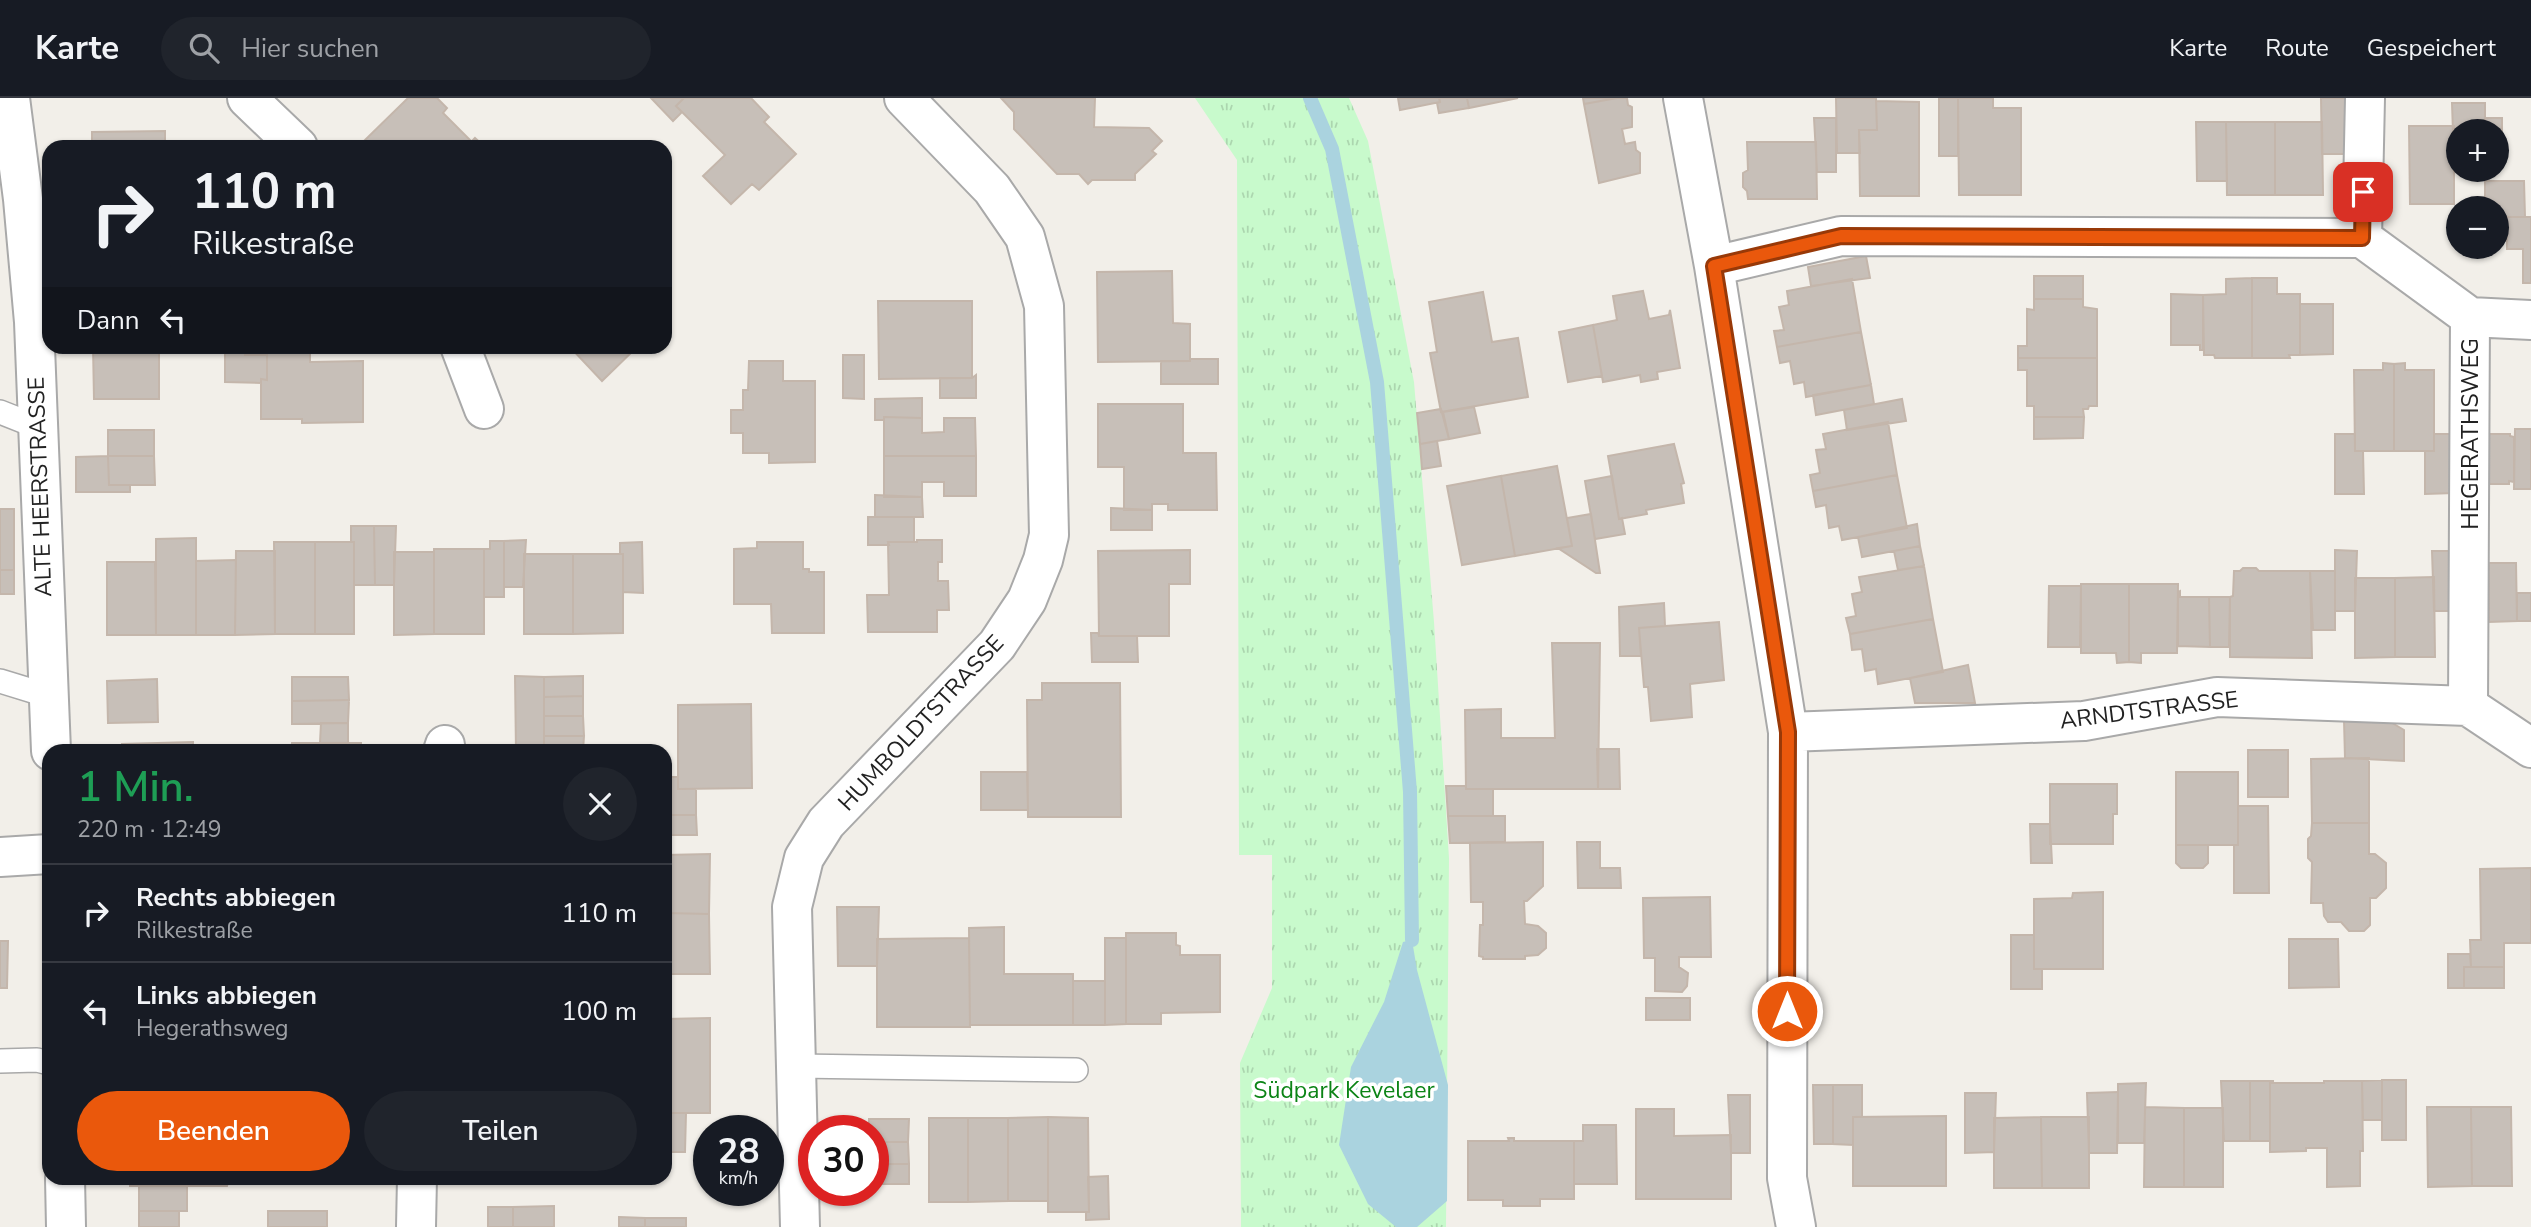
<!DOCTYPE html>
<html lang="de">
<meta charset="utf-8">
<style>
:root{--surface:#171b24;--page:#20242c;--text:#f1f3f6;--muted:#9ea1a6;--line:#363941;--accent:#ea580c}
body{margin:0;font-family:"Nunito Sans",sans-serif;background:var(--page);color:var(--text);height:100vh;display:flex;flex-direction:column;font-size:26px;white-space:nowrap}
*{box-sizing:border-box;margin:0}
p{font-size:23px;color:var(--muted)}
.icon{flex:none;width:38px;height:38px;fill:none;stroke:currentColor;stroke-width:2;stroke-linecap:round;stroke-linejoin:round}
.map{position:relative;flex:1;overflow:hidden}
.details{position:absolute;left:42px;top:646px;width:630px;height:441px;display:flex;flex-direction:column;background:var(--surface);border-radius:21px;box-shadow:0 2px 5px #0004}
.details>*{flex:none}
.banner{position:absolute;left:42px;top:42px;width:630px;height:214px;border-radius:21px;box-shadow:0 2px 5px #0004;background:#171b24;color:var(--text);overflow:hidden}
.tools{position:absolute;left:2446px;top:21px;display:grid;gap:14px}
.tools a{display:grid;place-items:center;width:63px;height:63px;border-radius:50%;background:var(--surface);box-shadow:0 2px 5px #0004;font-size:35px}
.speed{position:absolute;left:693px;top:1017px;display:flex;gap:14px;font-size:35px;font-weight:700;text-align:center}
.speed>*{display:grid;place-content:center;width:91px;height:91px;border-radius:50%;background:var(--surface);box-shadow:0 2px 5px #0004;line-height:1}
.speed small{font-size:18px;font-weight:400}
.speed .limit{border:10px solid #d22;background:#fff;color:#111}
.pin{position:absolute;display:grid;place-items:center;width:60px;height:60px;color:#fff;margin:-30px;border-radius:14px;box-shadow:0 4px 10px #0006}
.me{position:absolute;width:77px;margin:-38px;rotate:0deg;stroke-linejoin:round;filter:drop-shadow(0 0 5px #0008)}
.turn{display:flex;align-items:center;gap:24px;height:147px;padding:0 35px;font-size:32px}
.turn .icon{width:91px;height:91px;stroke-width:2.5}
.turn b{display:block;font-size:49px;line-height:60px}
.then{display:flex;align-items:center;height:66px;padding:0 35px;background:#0003;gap:14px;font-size:26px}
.round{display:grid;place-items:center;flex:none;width:74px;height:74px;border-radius:37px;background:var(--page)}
.summary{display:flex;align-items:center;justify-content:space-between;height:119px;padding:0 35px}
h1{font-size:42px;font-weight:600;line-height:52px;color:#1e9e55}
.primary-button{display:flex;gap:14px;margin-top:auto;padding:14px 35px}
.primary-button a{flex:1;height:80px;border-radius:42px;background:var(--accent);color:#fff;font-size:28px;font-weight:600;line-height:80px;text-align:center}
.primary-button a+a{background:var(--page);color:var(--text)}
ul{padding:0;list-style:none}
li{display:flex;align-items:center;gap:21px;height:98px;padding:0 35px;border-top:2px solid var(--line)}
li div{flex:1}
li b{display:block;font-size:26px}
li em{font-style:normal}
header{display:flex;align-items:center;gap:42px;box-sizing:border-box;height:98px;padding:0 35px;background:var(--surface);border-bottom:2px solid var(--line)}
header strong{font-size:33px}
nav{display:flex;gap:38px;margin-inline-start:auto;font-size:24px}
.search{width:490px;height:63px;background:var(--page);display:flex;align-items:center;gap:18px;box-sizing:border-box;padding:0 24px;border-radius:38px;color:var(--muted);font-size:26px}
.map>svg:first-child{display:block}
.park{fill:url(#park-tufts)}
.water{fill:#aad3df}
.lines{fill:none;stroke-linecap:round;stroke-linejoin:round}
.stream{stroke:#aad3df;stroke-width:14}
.building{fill:#c7bfb8;stroke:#c4b6ab;stroke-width:2}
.service-casing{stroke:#a9a9a9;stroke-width:26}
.minor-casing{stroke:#a9a9a9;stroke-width:42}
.service{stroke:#fff;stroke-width:23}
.minor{stroke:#fff;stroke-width:38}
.route-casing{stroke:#983908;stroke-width:18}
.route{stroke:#ea580c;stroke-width:12}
.labels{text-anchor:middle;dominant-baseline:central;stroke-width:7;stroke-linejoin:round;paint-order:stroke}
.street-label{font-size:23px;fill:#222;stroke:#fff}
.park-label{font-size:23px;fill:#0c8416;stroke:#fff}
</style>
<header>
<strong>Karte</strong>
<div class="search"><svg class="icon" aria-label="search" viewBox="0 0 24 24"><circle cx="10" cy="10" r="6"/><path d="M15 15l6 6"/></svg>Hier suchen</div>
<nav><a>Karte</a><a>Route</a><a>Gespeichert</a></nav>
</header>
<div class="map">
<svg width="2531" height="1129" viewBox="0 0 2531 1129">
<defs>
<pattern id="park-tufts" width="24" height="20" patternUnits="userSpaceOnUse" patternTransform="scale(1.75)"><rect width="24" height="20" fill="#c8facc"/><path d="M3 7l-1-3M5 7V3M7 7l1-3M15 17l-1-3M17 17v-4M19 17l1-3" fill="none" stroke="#acd6af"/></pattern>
</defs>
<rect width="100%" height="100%" fill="#f2efe9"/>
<path class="park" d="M1195 0H1349L1368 43 1414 284 1434 524 1449 760 1446 1129H1241L1240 965 1272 890V757H1239L1237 62Z"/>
<path class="water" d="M1412 842 1417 872 1448 987 1447 1103 1417 1129H1396L1368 1106 1339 1047 1351 969 1384 904 1403 844Z"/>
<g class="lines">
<path class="stream" d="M1310 0 1332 51 1377 284 1410 694 1412 842"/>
</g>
<path class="building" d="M408 0H437L447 10 443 15 474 46 471 49H372L365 42Z
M651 0H684L676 8 682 14 673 23Z
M684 0H751L769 19 764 24 796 56 759 92 752 86 731 106 703 78 725 57 676 8Z
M1001 0H1095L1094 29 1149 30 1162 43 1152 53 1156 56 1135 76V82H1092L1088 86 1079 76H1057L1014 31V14Z
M1398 0H1439L1440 4 1400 12Z
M1439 0H1467L1469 10 1439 15 1437 5 1440 4Z
M1467 0H1518L1469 10Z
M1583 0H1617L1584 6Z
M1617 0H1627L1628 7 1632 9V29L1622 31 1625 46 1635 44 1636 52 1640 55V75L1599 85 1584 6Z
M1836 0H1876L1877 32H1859L1860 55H1837Z
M1939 0H1958V58H1939Z
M1958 0H1993V10H2021V97H1959Z
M2321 0H2347V56H2322Z
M1876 3 1919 4V98H1860L1859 32H1877Z
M2452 5H2485V33H2459V64H2454Z
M1814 20H1836V74H1817Z
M2485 20H2502V35L2485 33Z
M2196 24H2226L2227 83H2197Z
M2226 24H2275V97H2227Z
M2275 24H2322L2323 97H2275Z
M2409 28H2454V106H2410Z
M165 33V49H92V34Z
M475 40 485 49H471L474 46 471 44Z
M1747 44H1816L1817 101H1748L1747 93 1743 89V75L1748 72Z
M2485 83H2524L2525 119H2507V143H2497V110H2485Z
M2507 119H2531V185H2523V151H2507Z
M1866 158 1870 180 1811 188 1808 169Z
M1172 173 1173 225 1190 226V263L1098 264 1097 174Z
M2034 178H2083V201H2034Z
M2252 180V260H2215L2214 257H2204L2203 197 2226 196V181Z
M2252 180H2277V196H2300V257H2289L2290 260H2252Z
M1852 181 1861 234 1777 249 1774 233 1784 232 1779 209 1789 207 1787 193Z
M1643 193 1649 221 1669 217 1670 212 1680 270 1657 274 1658 281 1641 284 1640 277 1603 284 1593 227 1617 222 1613 198Z
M1483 194 1492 244 1518 240 1528 299 1441 314 1430 255 1437 254 1429 204Z
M2171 196 2203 197V252H2200V247H2171Z
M2034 201H2083V209L2097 211V260H2018V248H2027V211L2034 212Z
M878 203H972V280L879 281Z
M2300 206H2333V256L2300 257Z
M1593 227 1602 278 1568 284 1559 234Z
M1861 234 1871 287 1806 299 1804 284 1794 286 1790 263 1780 265 1777 249Z
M93 248H159V301H94Z
M245 248H310V264L363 263V324L302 325V321H261V281L267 282V257H245Z
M569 248H638L602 283Z
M225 253 267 257V282L261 281V285L225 284Z
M843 257H864V301L843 300Z
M2018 260H2097V308H2089L2088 311H2083L2084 319H2034V308H2027V272H2018Z
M1190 261H1218V286H1161V263H1190Z
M749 263H783V283H815V364L769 365V355H743V335H731V312H743V292H748Z
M2383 265 2394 266V353H2355L2354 272H2383Z
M2405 265V272H2434V353H2394V266Z
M976 277V300H940V280H972Z
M1871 287 1874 306 1816 317 1813 297Z
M922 300V320L884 319V322H875V301Z
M1902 301 1906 323 1847 332 1844 312Z
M1098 306H1183V355H1216L1217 412H1168V406H1152V412H1124V369H1098Z
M1474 309 1480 335 1449 341 1443 314Z
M1441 311 1449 341 1420 346 1417 315Z
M884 319 922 320V335L944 334V320H975L976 358H884Z
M2034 319H2084L2083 340 2034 341Z
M1888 324 1897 377 1813 393 1810 377 1820 375 1816 352 1826 351 1823 336Z
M2515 331H2531V391H2514Z
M108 332H154V358H108Z
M2335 336H2355V353H2363L2364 396H2335Z
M2434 336H2454V395L2425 396V353H2434Z
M2488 336H2510V338L2514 339V384L2509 383V386H2488Z
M1437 343 1441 368 1422 371 1420 346Z
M1674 346 1684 385 1681 386 1684 405 1646 412 1647 416 1619 421 1608 358Z
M108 358H154L155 387H109Z
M108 358 109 387H130V394H76V359Z
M884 358H976V398H944V384H922V399H884Z
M1557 368 1572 448 1515 458 1501 378Z
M1897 377 1907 430 1842 442 1839 428 1829 430 1826 407 1816 409 1813 393Z
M1501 378 1515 458 1462 467 1447 388Z
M1612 378 1619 421 1622 420 1625 436 1595 441 1585 383Z
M875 397 922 399 923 419H875Z
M1111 410 1152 412V432H1111Z
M0 411H14V472H0Z
M1591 416 1600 475H1596L1558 450 1572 448 1567 420Z
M868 419H914V444H888L889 447H868Z
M1917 426 1920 448 1862 459 1858 439Z
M351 428H374L375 487H354V444H351Z
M374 428H396L394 487H375Z
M196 440V537H156V441Z
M526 442 523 489H504V443Z
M917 442H942V464H938V483H948L949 512H937V534H868L867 497H889L888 444H917Z
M490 443H504V499H484V451H490Z
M274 444H315V536H275Z
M315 444H354V536H315Z
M642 444 643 495 623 494V456H620V445Z
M757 444H803V471H809V474H824V535H772L771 506H734V451L757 450Z
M1920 448 1924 468 1898 472 1894 453Z
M434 451H484V536H434Z
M1190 452V486H1169V538H1099L1098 453Z
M2335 452 2357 453 2355 513H2335Z
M236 453H275V536L235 537Z
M2432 453H2454V513H2434Z
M394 454H434V536L394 537Z
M524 456H573V536H524Z
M573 456H623V535L573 536Z
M236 462 235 537H196V463Z
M107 464H155L156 537H107Z
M2489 465H2516L2517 523 2489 524Z
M1924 468 1933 521 1850 536 1846 520 1856 518 1852 496 1862 494 1859 479Z
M2243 470H2256L2259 473H2310L2312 560 2230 559V499L2233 498 2234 473H2240Z
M0 472H14V496H0Z
M2310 473H2335V532H2313Z
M2434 479 2435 559H2395V480Z
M2355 480H2395V559L2355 560Z
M2081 486H2129V564L2117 565 2116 555H2081Z
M2129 486H2178L2177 555H2141V565L2129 564Z
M2049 488H2081L2080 549H2048Z
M2180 493V499H2209L2210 549 2178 548V494Z
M2517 495H2531V523H2517Z
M2209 499H2230L2229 549H2210Z
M1664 505 1665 528 1639 530 1641 558H1620L1619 509Z
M1933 521 1943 574 1878 586 1876 571 1865 573 1862 551 1852 552 1850 536Z
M1719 524 1724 582 1690 586 1692 619 1651 623 1648 589H1644L1639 530Z
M1091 535H1098L1099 538H1137L1138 564H1092Z
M1552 545H1600L1598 691H1466L1465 612 1501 611V640H1555Z
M1968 567 1975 605H1915L1910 580Z
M515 578 544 579V653H516Z
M583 578V598L544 599V579Z
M292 579H348L349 602 292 603Z
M157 581 158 624 108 625 107 583Z
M1042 585H1120L1121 719H1028L1027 602H1042Z
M583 598V618H544V599Z
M349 602 348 625 292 626V603Z
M751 606 752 690 678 691V607Z
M544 618H583L584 638H544Z
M2344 622H2387L2404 632V663L2345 660Z
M321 625H348V645H320Z
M544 638H584L583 653H544Z
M193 644V653H122V646Z
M292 645H361V653H291Z
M1597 651H1619L1620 691H1598Z
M2248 652H2288V699H2248Z
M2369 660V725H2312L2311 661Z
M981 674H1027L1028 712H981Z
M2176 674H2238V747H2176Z
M665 679H678V691H696V717H665Z
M2050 686H2117V716H2113V746H2050Z
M1446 688H1466V691H1493V718H1448Z
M2238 708H2268L2269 795H2234V747H2238Z
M665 717H696L697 737H665Z
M1448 718H1505V744L1450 745Z
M2312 725H2369V756H2375L2386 765V790L2376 800H2370V827L2364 833H2349L2341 824H2328L2324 818 2323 805H2311L2312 764 2308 760V741L2311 738Z
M2030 726H2050L2052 765H2031Z
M1543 744V788L1527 803H1524L1525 826 1538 828 1546 835V850L1538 857 1525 858V861H1483V859L1479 858 1480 827H1483V804H1471L1470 745Z
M1577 744H1600V770H1620L1621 790H1578Z
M2176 747H2208V765L2203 770H2181L2176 765Z
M710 756 709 816 665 815V757Z
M2531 770V845H2504V869H2471L2470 842H2481L2480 771Z
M2103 794V871H2034V801L2072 800 2073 795Z
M1710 799 1711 859H1679V869L1688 875 1687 888 1682 894 1655 893V860H1644L1643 800Z
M837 809H879L877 868H838Z
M665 815 709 816 710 876H665Z
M1004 829V876H1073V927H970L969 830Z
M1126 835H1176V847L1180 848V857H1220V914L1161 915V926H1126Z
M2011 837H2034V871H2042V891H2011Z
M969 840 970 929H877V841Z
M1105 840H1126V926L1105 927Z
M2289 841H2338L2339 889 2289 890Z
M0 843H8L7 890H0Z
M2448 856H2470L2471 869H2464V890H2448Z
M2464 869H2504V890H2464Z
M1073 883H1105V927H1073Z
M1646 900H1690V922H1646Z
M710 920V1015H665V921Z
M2382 982V1022H2363L2362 983Z
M2382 982H2406V1042H2382Z
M2221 983H2250V1043H2224Z
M2250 983H2273V985H2270V1043H2250Z
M2324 983H2362L2363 1053H2360V1088L2327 1089V1050H2306V1053L2270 1054V985H2324Z
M2146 985 2144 1045H2118V986Z
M1813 987H1833V1046H1814Z
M1833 987H1862V1019H1853V1047L1833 1046Z
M2118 994 2117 1055H2089L2087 995Z
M1965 995H1996L1994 1054 1965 1055Z
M1728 997H1750V1055H1731Z
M2145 1009 2184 1010V1089H2144Z
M2427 1009H2471L2472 1088 2428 1089Z
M2471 1009H2511L2512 1088H2472Z
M2184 1010H2223V1089H2184Z
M1636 1011H1674V1038L1731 1037V1101H1636Z
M665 1015H686L685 1054H665Z
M1946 1018V1088H1853V1019Z
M1048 1019V1103H1008V1020Z
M1048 1019 1088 1020 1089 1114H1048Z
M2041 1019H2089V1090H2042Z
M2041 1019 2042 1090H1994V1020Z
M929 1020H968V1104H929Z
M968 1020H1008V1103L968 1104Z
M869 1021H909L908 1044H873V1032H869Z
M1583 1027H1616L1617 1086H1574V1043H1583Z
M1508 1040H1514V1043H1574V1101H1540V1108H1503V1102H1468V1043H1509Z
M873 1044H908L909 1066H873Z
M873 1066H909V1086H873Z
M1108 1078 1109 1121 1086 1122V1114H1089L1088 1079Z
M130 1080H223V1084H228L227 1088H130Z
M139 1088H187V1113H139Z
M554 1108V1129H513V1109Z
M488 1109H513V1129H488Z
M139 1113H179V1129H139Z
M268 1113H327V1129H268Z
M619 1119 645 1120V1129H619Z
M645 1120H686V1129H645Z"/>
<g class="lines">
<defs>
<path id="service" d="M0 314 38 329
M0 583 49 598
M0 963 37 962 49 965
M797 968 1076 972"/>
<path id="minor" d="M10 0 23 101 34 224 51 653
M247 0 298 49
M1683 0 1714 168 1788 634 1787 1080 1796 1129
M2365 0 2362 140 2470 219 2468 608 2531 650
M1714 168 1841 138 2362 140
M2470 219 2531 222
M460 248 484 311
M1788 634 2084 623 2217 599 2468 608
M443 653 445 647
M0 759 49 756
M65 1080 66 1129
M416 1129 417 1080
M800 1129 792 809 804 760 826 725 997 547 1027 502 1043 462 1049 437 1044 208 1025 139 992 91 904 0"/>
</defs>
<use href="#service" class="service-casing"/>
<use href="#minor" class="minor-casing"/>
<use href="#service" class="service"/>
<use href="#minor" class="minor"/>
</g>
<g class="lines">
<defs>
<path id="route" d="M1787 913 1788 634 1714 168 1841 138 2362 140 2363 94"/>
</defs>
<use href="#route" class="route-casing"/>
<use href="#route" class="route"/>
</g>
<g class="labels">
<g class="street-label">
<text transform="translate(2470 336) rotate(-90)">HEGERATHSWEG</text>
<text transform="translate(40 389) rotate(-92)">ALTE HEERSTRASSE</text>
<text transform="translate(2149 612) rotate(-7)">ARNDTSTRASSE</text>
<text transform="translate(921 625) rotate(-47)">HUMBOLDTSTRASSE</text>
</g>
<g class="park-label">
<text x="1344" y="992">Südpark Kevelaer</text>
</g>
</g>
</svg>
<div class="tools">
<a>+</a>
<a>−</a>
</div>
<div class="speed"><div>28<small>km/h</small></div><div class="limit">30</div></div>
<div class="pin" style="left:2363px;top:94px;background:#d93025"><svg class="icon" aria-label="arrive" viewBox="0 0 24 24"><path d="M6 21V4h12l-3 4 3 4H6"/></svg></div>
<svg class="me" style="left:1787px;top:913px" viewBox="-20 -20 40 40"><circle r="17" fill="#ea580c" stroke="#fff" stroke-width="3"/><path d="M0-11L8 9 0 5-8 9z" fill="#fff"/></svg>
<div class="banner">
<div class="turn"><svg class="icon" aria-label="right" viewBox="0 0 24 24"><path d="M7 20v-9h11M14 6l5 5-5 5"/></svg><div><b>110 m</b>Rilkestraße</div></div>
<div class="then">Dann<svg class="icon" aria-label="left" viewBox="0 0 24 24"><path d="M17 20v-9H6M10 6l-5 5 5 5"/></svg></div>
</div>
<section class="details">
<div class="summary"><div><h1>1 Min.</h1><p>220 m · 12:49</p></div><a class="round"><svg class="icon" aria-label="close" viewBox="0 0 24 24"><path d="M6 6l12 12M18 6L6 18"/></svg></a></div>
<ul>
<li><svg class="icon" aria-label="right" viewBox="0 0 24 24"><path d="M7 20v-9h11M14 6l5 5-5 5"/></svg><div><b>Rechts abbiegen</b><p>Rilkestraße</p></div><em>110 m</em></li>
<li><svg class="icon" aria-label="left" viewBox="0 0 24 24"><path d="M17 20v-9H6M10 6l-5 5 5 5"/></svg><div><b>Links abbiegen</b><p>Hegerathsweg</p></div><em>100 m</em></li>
</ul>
<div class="primary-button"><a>Beenden</a><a>Teilen</a></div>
</section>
</div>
